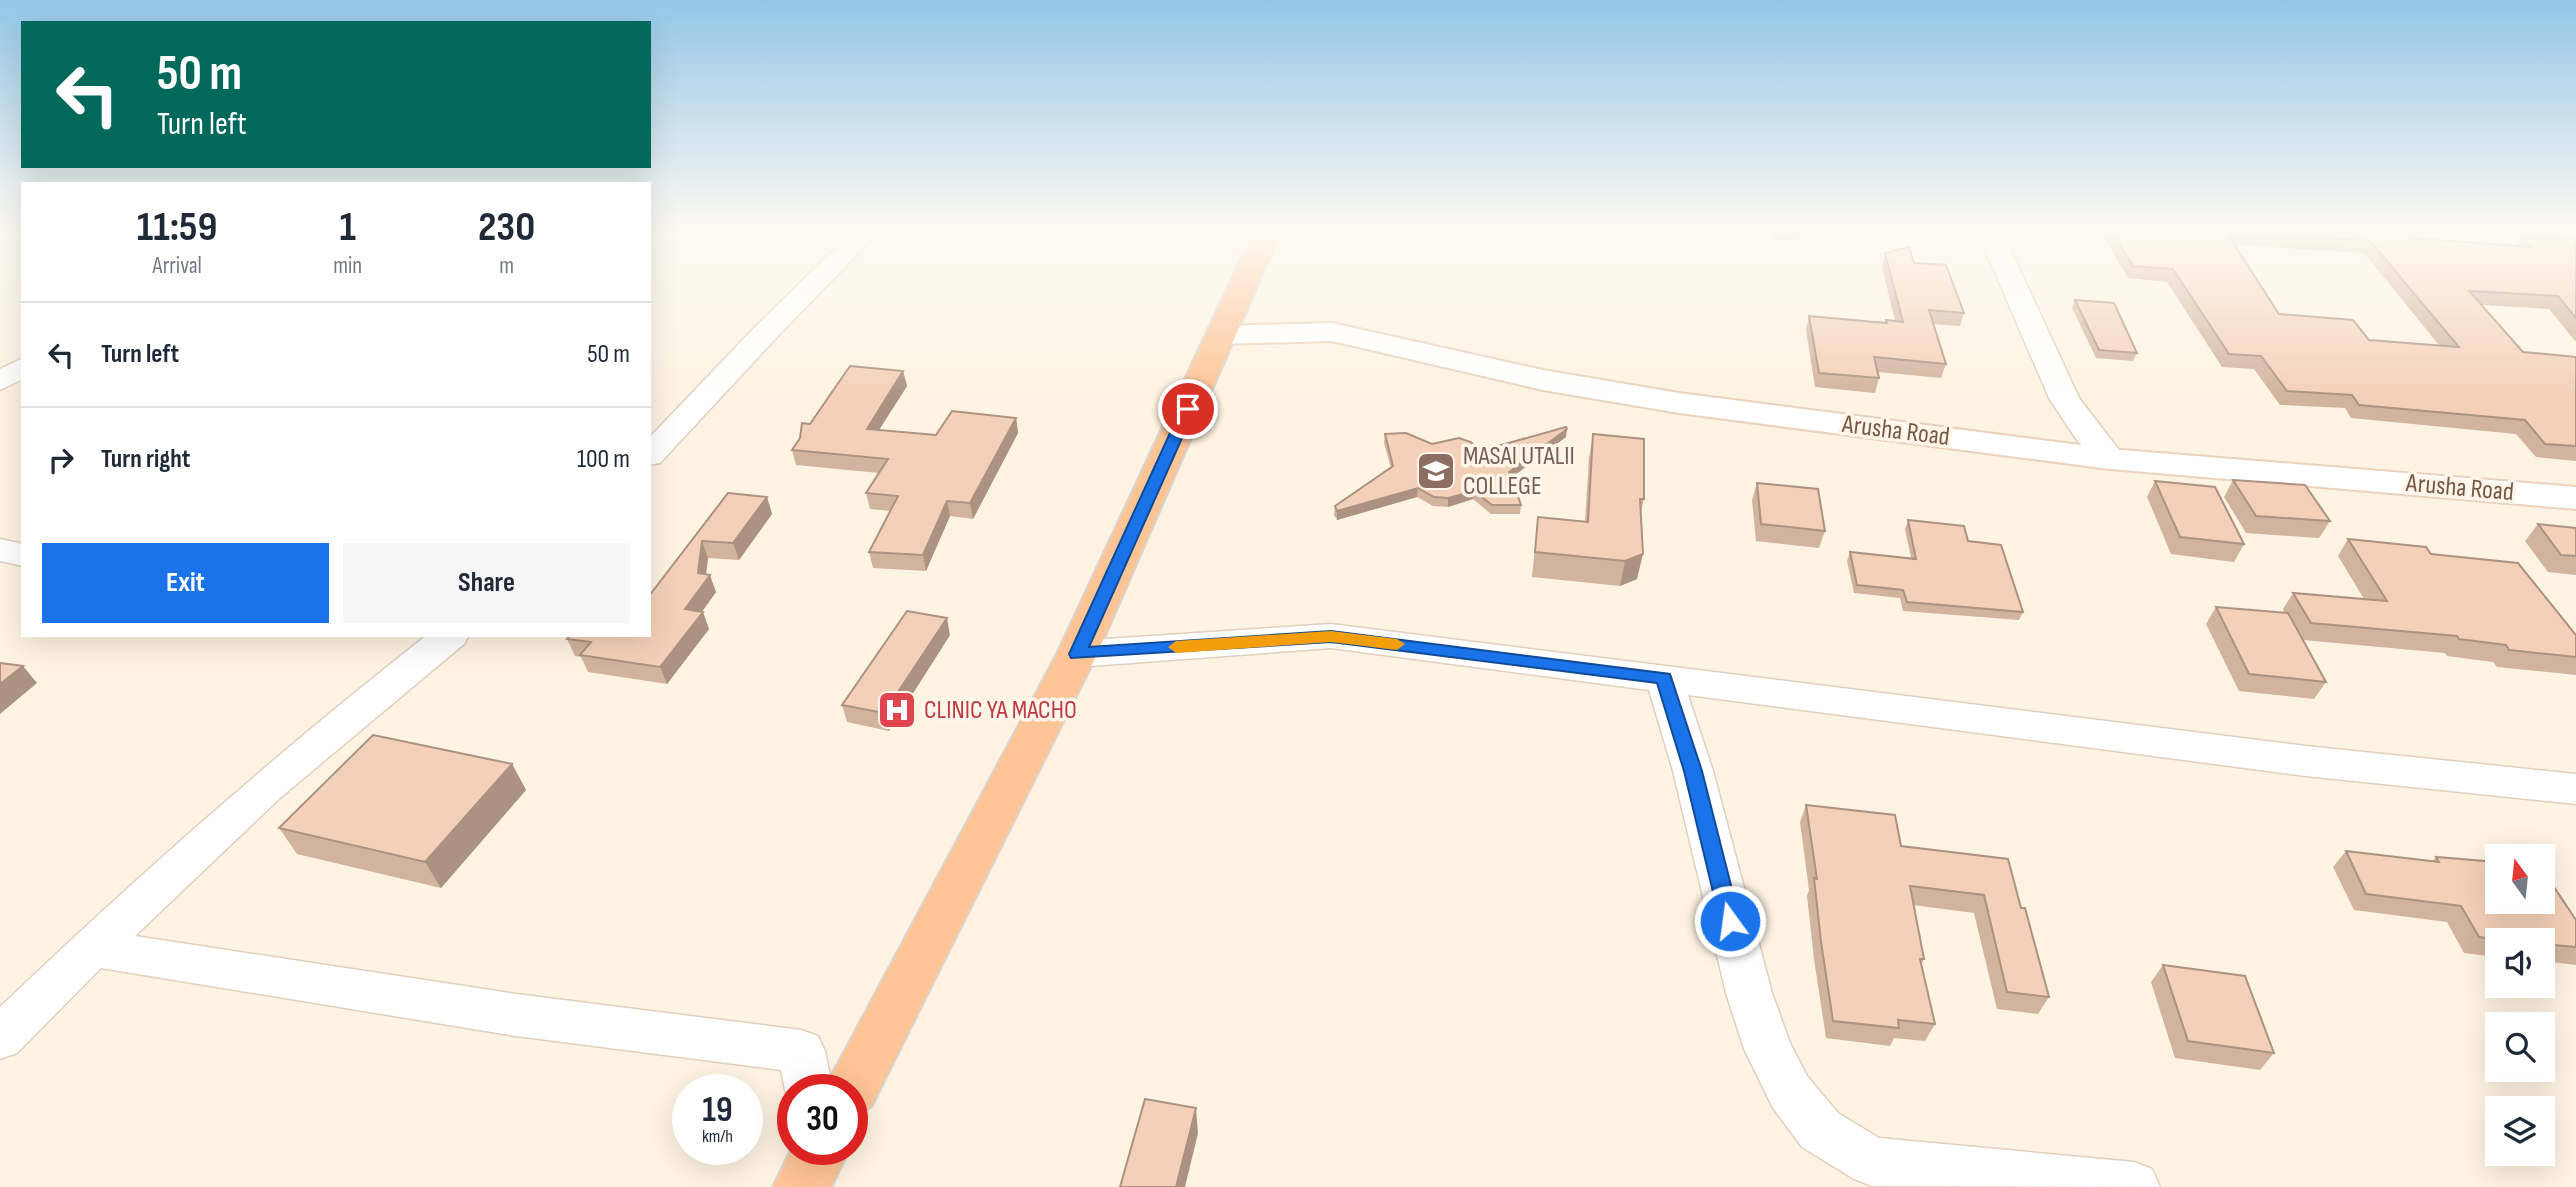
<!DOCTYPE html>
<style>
:root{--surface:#fff;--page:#f6f6f7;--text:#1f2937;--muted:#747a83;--line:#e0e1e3;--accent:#1a73e8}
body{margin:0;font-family:"Sofia Sans Condensed",sans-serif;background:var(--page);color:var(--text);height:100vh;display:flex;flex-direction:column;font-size:26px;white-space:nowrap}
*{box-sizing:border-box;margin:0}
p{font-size:23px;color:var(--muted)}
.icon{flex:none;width:38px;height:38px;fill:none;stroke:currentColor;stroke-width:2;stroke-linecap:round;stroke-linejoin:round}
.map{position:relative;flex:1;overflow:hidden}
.sheet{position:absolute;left:21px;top:182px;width:630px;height:455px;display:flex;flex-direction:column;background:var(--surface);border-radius:0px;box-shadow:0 7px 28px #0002}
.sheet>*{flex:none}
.banner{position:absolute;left:21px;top:21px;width:630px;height:147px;border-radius:0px;box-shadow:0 7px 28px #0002;background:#00695c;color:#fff;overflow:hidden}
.needle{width:46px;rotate:345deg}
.controls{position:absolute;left:2485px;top:844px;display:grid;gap:14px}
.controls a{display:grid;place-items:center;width:70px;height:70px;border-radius:0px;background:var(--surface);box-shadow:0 7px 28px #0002;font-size:35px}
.speed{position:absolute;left:672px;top:1074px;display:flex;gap:14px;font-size:35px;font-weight:700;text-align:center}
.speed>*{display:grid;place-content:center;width:91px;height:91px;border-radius:50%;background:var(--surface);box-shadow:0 7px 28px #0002;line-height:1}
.speed small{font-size:18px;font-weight:400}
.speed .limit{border:10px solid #d22;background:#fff;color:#111}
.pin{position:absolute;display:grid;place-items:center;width:60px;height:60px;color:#fff;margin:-30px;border:4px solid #fff;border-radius:50%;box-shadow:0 2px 7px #0007}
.me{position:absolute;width:77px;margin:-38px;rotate:346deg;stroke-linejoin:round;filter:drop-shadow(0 0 5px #0008)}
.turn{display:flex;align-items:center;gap:24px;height:147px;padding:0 21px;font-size:32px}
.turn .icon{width:91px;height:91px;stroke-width:2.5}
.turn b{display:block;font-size:49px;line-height:60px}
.eta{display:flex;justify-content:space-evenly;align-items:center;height:119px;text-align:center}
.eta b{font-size:42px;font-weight:700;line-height:49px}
.action{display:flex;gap:14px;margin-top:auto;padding:14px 21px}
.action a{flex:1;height:80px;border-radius:0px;background:var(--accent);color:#fff;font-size:28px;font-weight:700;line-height:80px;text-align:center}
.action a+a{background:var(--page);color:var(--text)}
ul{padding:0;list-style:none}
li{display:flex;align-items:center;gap:21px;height:105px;padding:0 21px;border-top:2px solid var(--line)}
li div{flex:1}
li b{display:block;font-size:26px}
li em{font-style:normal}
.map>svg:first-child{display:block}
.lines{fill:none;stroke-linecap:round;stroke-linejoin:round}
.minor-casing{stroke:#e2cfbd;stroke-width:3}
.secondary-casing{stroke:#ead2bc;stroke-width:4}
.trunk-casing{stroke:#dbd4cf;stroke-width:4}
.minor{fill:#fff;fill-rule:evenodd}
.secondary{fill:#fff;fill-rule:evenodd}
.trunk{fill:#fdc496;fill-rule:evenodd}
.wall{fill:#d2b39e;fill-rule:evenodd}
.shaded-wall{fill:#ab9281}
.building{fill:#f4d0b8;stroke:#ab9281;stroke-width:2;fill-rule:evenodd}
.route{fill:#1a73e8;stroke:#114b97;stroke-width:2}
.slow{fill:#f59e0b}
.labels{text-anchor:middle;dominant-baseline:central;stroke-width:7;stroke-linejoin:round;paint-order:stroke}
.street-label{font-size:26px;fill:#765847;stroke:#fff6e9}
.education-label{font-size:26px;fill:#785e54;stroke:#fff6e9;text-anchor:start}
.health-label{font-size:26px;fill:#be3a42;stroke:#fff6e9;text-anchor:start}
</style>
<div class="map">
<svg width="2576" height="1187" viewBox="0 0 2576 1187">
<rect width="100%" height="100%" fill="#fdf3e2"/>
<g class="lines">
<defs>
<path id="minor" d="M853 231H880L776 338 660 463 649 465V438L756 326Z
M1221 231H1249L1272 252 1268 257C1250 262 1231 246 1221 231Z
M1977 231H2002L2079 398 2126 459 2121 466 2110 468 2099 466 2074 436 2049 398Z
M23 358V379L0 390V369Z
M0 539 23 544V566L0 561Z
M1331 624 2306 746 2576 774V804L2306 776 1688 695 1713 771 1772 993 1790 1043 1807 1076 1838 1113 1879 1138 2134 1162 2152 1169 2160 1187 1872 1186 1854 1179 1802 1147 1773 1108 1744 1049 1726 993 1673 771 1649 690 1331 648 1077 667 1064 663 1059 654 1064 645 1077 641Z
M427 635H469L464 644 280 798 135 936 516 994 801 1030 818 1036 825 1051 833 1090H793V1106L785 1090 781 1070 516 1036 101 968 17 1053 0 1059V1007C137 876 278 752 427 635Z"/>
<path id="secondary" d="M1332 323 1543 370 1679 393 2110 449 2576 487V509L2110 469 1679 413 1543 390 1332 341 1221 344 1210 341 1206 335 1210 329 1221 326Z"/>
<path id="trunk" d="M1254 231H1281L1097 654 871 1107 852 1115V1090H825L833 1073 1057 654Z
M793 1146V1150H849L831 1187H773Z"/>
</defs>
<use href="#minor" class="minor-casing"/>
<use href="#secondary" class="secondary-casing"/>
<use href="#trunk" class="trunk-casing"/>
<use href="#minor" class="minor"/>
<use href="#secondary" class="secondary"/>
<use href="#trunk" class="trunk"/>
</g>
<path class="wall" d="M1770 231H1859L1858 233 1772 241Z
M2100 231H2404L2411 238 2515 246 2521 236 2538 237 2532 231H2576V342L2549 309 2481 305 2523 352 2576 357V461L2536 457 2516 434 2351 418 2345 408 2280 405 2254 369 2222 367 2167 282 2128 278ZM2234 245 2364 253 2439 345 2369 340 2279 314Z
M1885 253 1914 263 1964 313 1960 326 1933 324 1946 364 1941 378 1878 372 1879 378 1875 393 1815 387 1806 330 1809 316 1885 323 1886 320 1895 321 1882 267Z
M2075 300 2137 353 2133 361 2096 358 2072 308Z
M903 371 907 386 879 430 936 435 1016 418 1018 433 973 519 950 516 926 571 873 568 869 552 891 511 870 509 866 493 879 473 796 465 792 450 810 424Z
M1385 434 1432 444 1480 451 1566 437 1511 478 1521 505 1520 514H1491L1473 499 1448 507 1433 506 1417 497 1337 520 1334 515 1335 506 1391 468 1384 443Z
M1593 434 1644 499 1641 512 1637 579 1620 586 1532 577 1538 517 1585 522 1589 458Z
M2233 480 2330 521 2319 538 2246 533 2224 497Z
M2155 481 2244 544 2234 562 2171 554 2147 497Z
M1757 483 1825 531 1819 548 1756 541 1752 500Z
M728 493 767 497 772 514 739 560 708 558 706 574 716 592 702 612 709 629 667 684 588 672 581 657 575 656 567 639 649 635Z
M1908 520 1968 541 2023 612 2019 620 1903 611 1900 598 1854 593 1847 561 1850 552 1911 558 1905 529Z
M2538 524 2576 528V575L2548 572 2525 541Z
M2348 539 2431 554 2576 635V675L2497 667 2493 662 2447 656 2445 653 2303 640 2326 682 2314 699 2239 691 2206 624 2216 607 2285 613 2283 609 2293 593 2364 599 2338 556Z
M950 635 889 731 847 722 842 705Z
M512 764 526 790 441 888 297 854 279 828Z
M1806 805 1901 846 2021 908 2049 997 2038 1014 1997 1009 1974 913 1913 905 1924 959 1921 965 1935 1024 1925 1041 1894 1038 1890 1046 1826 1038 1814 959 1807 896 1809 890 1800 822Z
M2346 851 2432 862 2436 857 2576 920V965L2543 961V940H2497V957L2464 953 2447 922 2354 910 2333 867Z
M2163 965 2274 1053 2260 1070 2175 1058 2151 982Z"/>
<path class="shaded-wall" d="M903 371 907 386 870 444 867 429Z
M1016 418 1018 433 973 519 970 503Z
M1567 429 1566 437 1508 480 1509 472Z
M1418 488 1417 497 1337 520V511Z
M1474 491 1473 499 1448 507V498Z
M767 497 772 514 739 560 733 543Z
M947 501 950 516 926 571 923 555Z
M702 541 708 558 705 582 710 575 716 592 692 625 703 612 709 629 667 684 660 667 685 609 698 573Z
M1643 554 1637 579 1620 586 1625 561Z
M947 618 950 635 889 731 884 713Z
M23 666 37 683 0 714V684Z
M512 764 526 790 441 888 425 862Z
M1196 1108 1198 1133 1185 1187H1176Z"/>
<path class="building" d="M2112 231H2404L2411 238 2532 247 2521 236 2560 239 2552 231H2576V318L2558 296 2469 291 2523 352 2576 357V446L2545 444 2525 420 2359 405 2352 395 2287 391 2261 356 2229 354 2173 269 2133 266ZM2226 232 2370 241 2459 347 2369 340 2353 320 2279 314Z
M1909 247 1914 263 1946 265 1964 313 1929 310 1946 364 1874 357 1879 378 1819 373 1809 316 1887 323 1886 320 1903 322 1885 253Z
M2075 300 2114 303 2137 353 2099 350Z
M850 366 903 371 867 429 936 435 952 411 1016 418 970 503 947 501 923 555 869 552 898 496 866 493 888 459 792 450 800 438 802 423 810 424Z
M1566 427 1567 429 1509 472 1521 505H1492L1474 491 1448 498 1434 497 1418 488 1337 511 1335 506 1393 466 1385 434 1406 433 1432 444 1459 438 1471 442 1480 451Z
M1593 434 1644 439V499H1640L1643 554 1625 561 1535 552 1538 517 1588 522Z
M2233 480 2305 485 2330 521 2256 516Z
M2155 481 2215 487 2244 544 2180 537Z
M1757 483 1818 489 1825 531 1761 524Z
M728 493 767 497 733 543 702 541 698 573 710 575 685 609 703 612 660 667 580 655 591 642 567 639 570 635H649V596Z
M1908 520 1964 526 1968 541 2001 545 2023 612 1907 602 1903 590 1857 585 1850 552 1916 559Z
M2538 524 2576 528V556L2561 555Z
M2348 539 2426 547 2431 554 2518 563 2576 635V657L2509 650 2506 645 2459 639 2457 636 2311 623 2293 593 2387 601Z
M2216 607 2288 613 2326 682 2249 674Z
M907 611 947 618 884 713 842 705Z
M0 663 23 666 0 684Z
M373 735 512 764 425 862 279 828Z
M1806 805 1895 815 1901 846 2008 859 2021 908H2025L2049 997 2007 992 1984 895 1910 886 1924 959H1920L1935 1024 1898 1020 1899 1028 1833 1021 1821 942 1814 878 1817 879Z
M2346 851 2439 862 2436 857 2497 862V901H2543V872H2544L2576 920V947L2543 944V940H2503L2479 937 2461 906 2366 894Z
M2163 965 2245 976 2274 1053 2188 1041Z
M1145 1099 1196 1108 1176 1187H1120Z"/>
<linearGradient id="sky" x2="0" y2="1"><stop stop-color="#93c6e8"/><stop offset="0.58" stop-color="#fefaf2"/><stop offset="1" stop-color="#fefaf2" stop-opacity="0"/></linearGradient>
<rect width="2576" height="398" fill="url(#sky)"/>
<path class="route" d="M1188 405 1195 409 1089 647 1331 631 1670 674 1702 771 1740 921 1737 927 1730 930 1723 927 1720 921 1684 771 1657 683 1331 642 1071 658 1069 654 1181 409Z"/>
<path class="slow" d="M1331 631 1397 639 1405 644 1397 650 1331 642 1176 653 1168 647 1176 641Z"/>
<defs>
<symbol id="university-square" viewBox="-11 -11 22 22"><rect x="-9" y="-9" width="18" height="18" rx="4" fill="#8d6e63" stroke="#fff6e9"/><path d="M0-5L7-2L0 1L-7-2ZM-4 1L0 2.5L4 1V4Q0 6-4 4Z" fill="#fff"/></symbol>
<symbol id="hospital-square" viewBox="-11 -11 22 22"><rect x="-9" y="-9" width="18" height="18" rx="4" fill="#e0444e" stroke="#fff6e9"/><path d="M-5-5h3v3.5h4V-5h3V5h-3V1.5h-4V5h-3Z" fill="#fff"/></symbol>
</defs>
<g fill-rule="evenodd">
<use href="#university-square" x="1414" y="449" width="44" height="44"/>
<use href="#hospital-square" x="875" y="688" width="44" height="44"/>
</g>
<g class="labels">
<g class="street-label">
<text transform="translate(1896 431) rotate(7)">Arusha Road</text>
<text transform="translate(2460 488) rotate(5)">Arusha Road</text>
</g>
<g class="education-label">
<text x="1463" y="456">MASAI UTALII<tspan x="1463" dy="30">COLLEGE</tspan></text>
</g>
<g class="health-label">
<text x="924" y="710">CLINIC YA MACHO</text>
</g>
</g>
</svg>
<div class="controls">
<a><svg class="needle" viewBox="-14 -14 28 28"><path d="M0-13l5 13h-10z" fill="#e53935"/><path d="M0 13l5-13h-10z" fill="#747a83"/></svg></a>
<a><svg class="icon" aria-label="sound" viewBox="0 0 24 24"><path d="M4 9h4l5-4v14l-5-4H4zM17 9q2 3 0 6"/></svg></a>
<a><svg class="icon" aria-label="search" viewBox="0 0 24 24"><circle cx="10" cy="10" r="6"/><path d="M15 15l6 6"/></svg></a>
<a><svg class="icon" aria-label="layers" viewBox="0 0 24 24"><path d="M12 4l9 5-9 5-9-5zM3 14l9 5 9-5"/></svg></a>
</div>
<div class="speed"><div>19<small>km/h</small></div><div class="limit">30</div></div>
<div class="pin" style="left:1188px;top:409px;background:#d93025"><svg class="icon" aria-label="arrive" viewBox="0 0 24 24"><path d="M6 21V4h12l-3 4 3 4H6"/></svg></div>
<svg class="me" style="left:1730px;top:921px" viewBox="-20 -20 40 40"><circle r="17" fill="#1a73e8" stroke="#fff" stroke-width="3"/><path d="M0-11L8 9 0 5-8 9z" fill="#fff"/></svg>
<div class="banner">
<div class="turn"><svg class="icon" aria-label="left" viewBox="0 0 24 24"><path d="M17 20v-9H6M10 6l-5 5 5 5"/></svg><div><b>50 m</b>Turn left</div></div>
</div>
<section class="sheet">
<div class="eta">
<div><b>11:59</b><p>Arrival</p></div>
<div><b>1</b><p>min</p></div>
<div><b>230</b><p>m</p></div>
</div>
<ul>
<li><svg class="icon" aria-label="left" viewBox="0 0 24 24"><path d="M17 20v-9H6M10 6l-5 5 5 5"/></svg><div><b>Turn left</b></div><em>50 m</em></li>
<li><svg class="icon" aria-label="right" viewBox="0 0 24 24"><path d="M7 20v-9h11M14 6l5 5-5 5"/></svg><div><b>Turn right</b></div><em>100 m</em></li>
</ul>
<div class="action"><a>Exit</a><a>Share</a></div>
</section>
</div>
